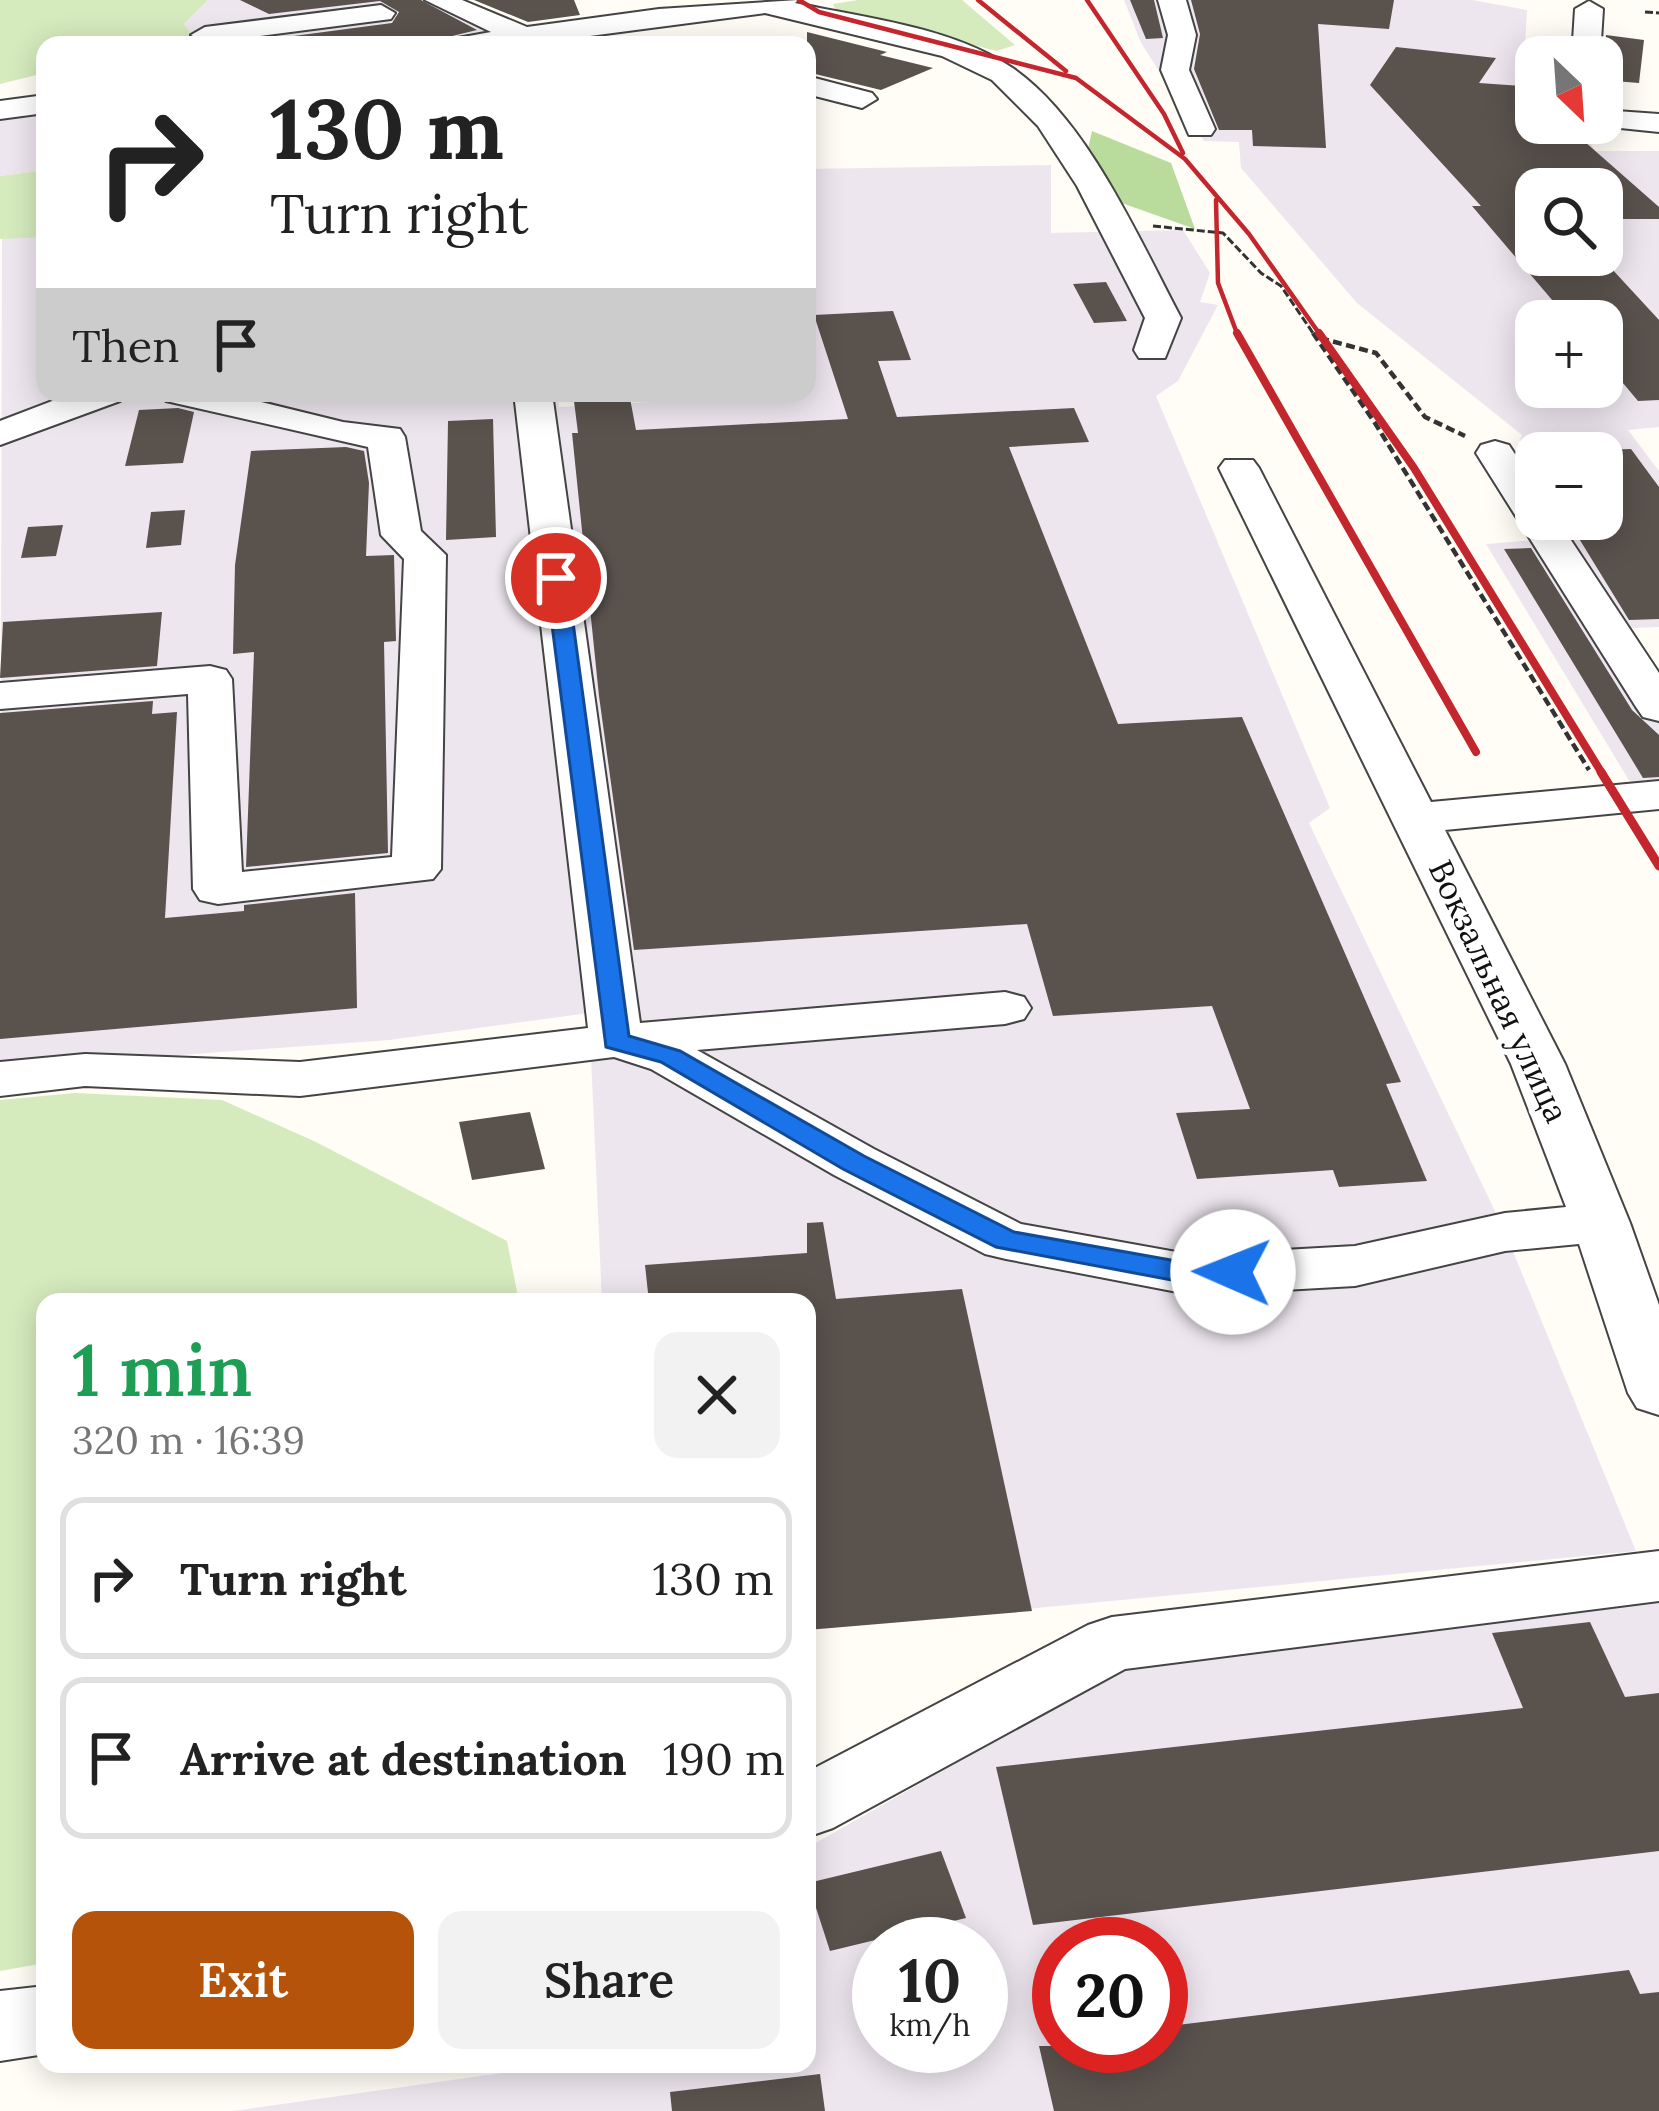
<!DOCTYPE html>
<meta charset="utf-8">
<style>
:root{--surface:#fff;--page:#f2f2f2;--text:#222;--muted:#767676;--line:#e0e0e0;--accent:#b45309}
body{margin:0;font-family:Lora,serif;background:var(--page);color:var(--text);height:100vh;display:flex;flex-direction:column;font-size:45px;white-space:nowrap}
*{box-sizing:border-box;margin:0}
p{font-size:39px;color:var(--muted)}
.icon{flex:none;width:66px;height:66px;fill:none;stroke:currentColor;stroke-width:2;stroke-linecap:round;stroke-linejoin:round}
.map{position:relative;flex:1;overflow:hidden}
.drawer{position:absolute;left:36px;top:1293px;width:780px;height:780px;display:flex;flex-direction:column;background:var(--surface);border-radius:24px;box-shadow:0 6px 30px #0003}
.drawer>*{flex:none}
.top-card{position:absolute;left:36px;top:36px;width:780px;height:366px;border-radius:24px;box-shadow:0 6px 30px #0003;background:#fff;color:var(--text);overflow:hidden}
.needle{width:78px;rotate:155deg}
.buttons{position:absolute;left:1515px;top:36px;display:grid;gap:24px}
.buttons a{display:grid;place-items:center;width:108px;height:108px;border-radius:24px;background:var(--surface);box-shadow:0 6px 30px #0003;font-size:60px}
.speed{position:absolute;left:852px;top:1917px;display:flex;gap:24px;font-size:60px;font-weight:700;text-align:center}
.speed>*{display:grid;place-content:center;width:156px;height:156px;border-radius:50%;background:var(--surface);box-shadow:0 6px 30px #0003;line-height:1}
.speed small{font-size:30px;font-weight:400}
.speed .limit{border:18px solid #d22;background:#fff;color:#111}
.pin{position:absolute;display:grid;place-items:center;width:102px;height:102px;color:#fff;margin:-51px;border:6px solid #fff;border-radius:50%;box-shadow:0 3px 12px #0007}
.me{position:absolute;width:132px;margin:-66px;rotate:271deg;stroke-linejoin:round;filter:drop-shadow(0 0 9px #0008)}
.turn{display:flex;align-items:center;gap:42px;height:252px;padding:0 36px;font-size:54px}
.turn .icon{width:156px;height:156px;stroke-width:2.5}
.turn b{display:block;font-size:84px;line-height:102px}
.then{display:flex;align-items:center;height:114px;padding:0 36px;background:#0003;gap:24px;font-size:45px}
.round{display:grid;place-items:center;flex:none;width:126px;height:126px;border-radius:24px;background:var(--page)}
.overview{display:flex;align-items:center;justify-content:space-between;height:204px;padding:0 36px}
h1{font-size:72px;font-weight:600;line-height:90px;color:#1e9e55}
.cta{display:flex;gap:24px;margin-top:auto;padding:24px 36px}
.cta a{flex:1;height:138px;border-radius:24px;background:var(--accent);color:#fff;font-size:48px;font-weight:600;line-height:138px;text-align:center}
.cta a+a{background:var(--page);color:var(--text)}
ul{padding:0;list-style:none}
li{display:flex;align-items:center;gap:36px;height:162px;margin:0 24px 18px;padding:0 12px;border:6px solid var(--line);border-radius:24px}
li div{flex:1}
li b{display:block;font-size:45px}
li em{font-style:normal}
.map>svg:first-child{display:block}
.industrial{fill:#eee6ef;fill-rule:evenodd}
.green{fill:#d5ebbd}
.forest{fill:#b9dc9c}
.building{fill:#5a524d}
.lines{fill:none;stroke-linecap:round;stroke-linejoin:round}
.minor-casing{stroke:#444;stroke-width:4}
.path-far1{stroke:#333;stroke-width:3;stroke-dasharray:8 3;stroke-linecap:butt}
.path{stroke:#333;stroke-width:4.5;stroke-dasharray:9 4.5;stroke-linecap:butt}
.minor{fill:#fff;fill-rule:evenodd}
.rail-far2{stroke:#c4262e;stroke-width:4.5}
.rail-far1{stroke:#c4262e;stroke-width:8}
.rail{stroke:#c4262e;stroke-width:9}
.route{fill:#1a73e8;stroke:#114b97;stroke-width:3}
.labels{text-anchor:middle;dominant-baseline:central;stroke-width:12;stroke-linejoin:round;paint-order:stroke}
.street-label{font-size:33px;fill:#111;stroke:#fff}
</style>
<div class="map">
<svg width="1659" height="2111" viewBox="0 0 1659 2111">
<rect width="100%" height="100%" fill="#fffdf5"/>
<path class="industrial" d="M208 0H452L532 33 457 45H200L184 24Z
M1124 0H1472L1527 10 1523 83 1536 84V123H1578L1595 151H1659V427L1628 430 1659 471V627L1610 629 1659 707V785L1633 787 1486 544 1560 538 1550 519H1602V453H1536V496L1514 460 1522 435 1357 303 1241 168 1239 142 1204 141 1141 43ZM1536 189H1602V255H1536ZM1536 321H1602V387H1536Z
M45 107V170L0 176V113Z
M1051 165V233L1183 230 1210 273 1200 302 1218 305 1178 381 1156 396 1330 808 1309 823 1505 1232 1636 1551 807 1630V1302H602L589 1013 389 1040 0 1068 2 237H45V393H556L559 407 708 399 707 393H807V169Z
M1659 1602V2111H233L502 2073 514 2064H807V1848L1121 1669ZM879 1944H981V2046H879ZM1059 1944H1161V2046H1059Z"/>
<path class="green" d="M0 0H208L184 24 200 45H45V73L0 84Z
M858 0H962L1015 45 997 51 836 11 833 4Z
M45 170V237L0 239V176Z
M75 1093 222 1100 316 1142 507 1241 519 1302H45V1963L0 1971V1100Z"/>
<path class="forest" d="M1092 131 1171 163 1195 229 1099 195 1086 158Z"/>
<path class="building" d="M240 0H421L477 30 415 45H225L392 23 399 12 380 1 269 14Z
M474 0H574L580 15 528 22Z
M1130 0H1154L1163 38 1146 39Z
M1191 0H1394L1389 29 1318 24 1326 148 1253 146 1252 130H1219L1194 69 1200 34Z
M807 32 887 52 880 55 933 68 881 90 807 72Z
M1606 35 1644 40 1639 83 1602 80Z
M1396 47 1496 58 1479 83 1522 86 1536 99V129L1568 127 1659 207V219H1602V189H1536V255H1599L1659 320V400L1638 401 1602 358V321H1570L1472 206H1481L1370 85Z
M1106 282 1127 321 1094 323 1073 284Z
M893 311 911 360 878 361 897 417 1074 408 1089 442 1009 447 1118 724 1242 717 1401 1082 1386 1084 1427 1181 1339 1187 1333 1170 1197 1179 1176 1113 1250 1109 1212 1006 1053 1016 1027 924 634 950 599 696 572 433H578L573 393H629L636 430 848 419 814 315Z
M178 408 194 412 183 463 125 466 139 410Z
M493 419 496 537 446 540 448 421Z
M346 447 364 451 369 483 366 556 394 555 396 641 384 642 388 853 246 867 254 652 233 654 235 565 251 451Z
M1631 449 1659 487V619L1629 620 1567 519H1602V450Z
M185 510 181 545 146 548 151 512Z
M63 525 56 556 21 558 28 527Z
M1531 548 1632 710 1659 735V777L1643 778 1504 549Z
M162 612 157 666 0 678 3 622Z
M153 701 152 714 177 712 165 918 244 911V905L355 893 357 1008 0 1039V713Z
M530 1112 545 1169 472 1180 459 1122Z
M823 1222 836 1299 962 1289 1032 1611 807 1630V1302H649L645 1265 807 1253V1223Z
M1590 1622 1625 1697 1659 1693V1851L1033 1925 996 1767 1523 1708 1492 1633Z
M941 1851 966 1918 830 1951 808 1883Z
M1629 1970 1640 1994 1659 1992V2111H1054L1039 2046H1161V2027Z
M820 2074 825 2111H672L670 2092Z"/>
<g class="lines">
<defs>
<path id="minor" d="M425 0H462L527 27 659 9 798 0 795 3C865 18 953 27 1014 69 1088 121 1139 239 1181 318L1165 358H1139L1134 350 1145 318 1077 186 1038 126 992 80 942 56 765 13 521 45H448L452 39 491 32Z
M1158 0H1186L1196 35 1189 70 1215 129 1211 135H1189L1161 70 1168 35Z
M1589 1 1603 9 1600 57H1572L1575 9Z
M381 5 395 13 391 19 205 43 191 35 205 27Z
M807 76 872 93 877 99 862 108 807 94Z
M45 95V113L0 119V101Z
M1602 110 1659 114V132L1591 125 1602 123Z
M73 393H126L120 401 0 445V421Z
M160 393H225L343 422 400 429 405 437 421 531 446 555 441 869 433 879 218 904 200 900 193 889 188 694 0 709V683L210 666 226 670 232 679 242 872 392 857 404 559 381 535 368 447 166 401Z
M514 393H552L640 1023 1005 992 1024 997 1031 1008 1024 1019 1005 1024 697 1050 874 1149 1021 1224 1193 1255 1355 1246 1505 1213 1566 1207 1511 1064 1219 468 1225 460H1253L1259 468 1431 802 1659 781V809L1445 830 1565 1064 1630 1223 1659 1305V1415L1637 1408 1628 1393 1579 1244 1505 1251 1355 1286 1193 1295 1006 1259 985 1254 834 1175 651 1069 614 1057 300 1096 85 1086 0 1096V1062L85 1054 300 1062 588 1028Z
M1495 441 1509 445 1536 486V519H1557L1659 673V721L1643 717 1636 707 1476 453 1481 445Z
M1659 1551V1601L1125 1669 833 1828 807 1837V1772L1088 1625 1112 1617Z
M45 1986V2054L0 2061V1991Z"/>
</defs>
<use href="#minor" class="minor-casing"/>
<path class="path-far1" d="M1645 12 1659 13
M1153 226 1223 233 1261 273 1281 286 1315 336"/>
<path class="path" d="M1313 333 1375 423 1589 770
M1320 338 1376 353 1425 417 1465 436"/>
<use href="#minor" class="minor"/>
<path class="rail-far2" d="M799 0 819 12 1076 78 1185 159 1249 234 1321 336
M978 0 1066 71
M1087 0 1164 114 1183 153
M1216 200 1218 283 1238 336"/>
<path class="rail-far1" d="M1237 333 1476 752
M1319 333 1414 468 1603 775"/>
<path class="rail" d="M1601 772 1659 866"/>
</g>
<path class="route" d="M556 572 567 578 629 1036 680 1051 864 1156 1014 1232 1193 1264 1233 1262 1248 1272 1244 1279 1193 1284 996 1247 843 1169 661 1062 606 1047 546 578Z"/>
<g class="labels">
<g class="street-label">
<text transform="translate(1499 991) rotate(65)">Вокзальная улица</text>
</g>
</g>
</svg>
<div class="buttons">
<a><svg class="needle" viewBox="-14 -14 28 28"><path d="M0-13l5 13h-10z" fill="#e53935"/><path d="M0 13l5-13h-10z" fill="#767676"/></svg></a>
<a><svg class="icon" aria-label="search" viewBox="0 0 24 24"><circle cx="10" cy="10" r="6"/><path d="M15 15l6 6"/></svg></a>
<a>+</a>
<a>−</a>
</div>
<div class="speed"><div>10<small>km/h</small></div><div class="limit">20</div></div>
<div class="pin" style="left:556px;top:578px;background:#d93025"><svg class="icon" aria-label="arrive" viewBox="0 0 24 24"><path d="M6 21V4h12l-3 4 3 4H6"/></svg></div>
<svg class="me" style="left:1233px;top:1272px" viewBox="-20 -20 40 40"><circle r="19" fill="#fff"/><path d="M0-13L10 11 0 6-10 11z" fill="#1a73e8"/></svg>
<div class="top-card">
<div class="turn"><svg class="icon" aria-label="right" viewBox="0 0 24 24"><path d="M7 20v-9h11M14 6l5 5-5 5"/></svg><div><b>130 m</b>Turn right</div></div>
<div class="then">Then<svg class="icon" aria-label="arrive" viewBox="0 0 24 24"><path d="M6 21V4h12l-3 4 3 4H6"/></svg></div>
</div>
<section class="drawer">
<div class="overview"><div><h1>1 min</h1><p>320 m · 16:39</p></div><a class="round"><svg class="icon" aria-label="close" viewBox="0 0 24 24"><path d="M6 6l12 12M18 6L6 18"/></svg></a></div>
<ul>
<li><svg class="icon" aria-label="right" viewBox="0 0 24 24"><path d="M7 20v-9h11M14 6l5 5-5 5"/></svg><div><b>Turn right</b></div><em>130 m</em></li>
<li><svg class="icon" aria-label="arrive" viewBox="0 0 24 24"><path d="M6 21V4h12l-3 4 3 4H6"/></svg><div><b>Arrive at destination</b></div><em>190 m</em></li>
</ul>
<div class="cta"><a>Exit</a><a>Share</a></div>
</section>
</div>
